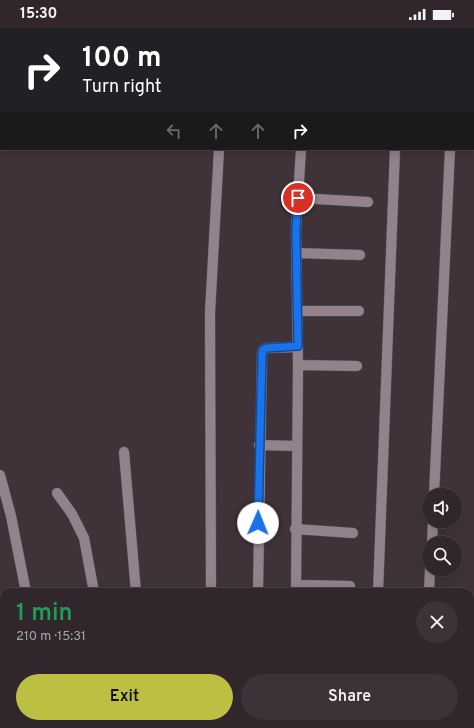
<!DOCTYPE html>
<meta charset="utf-8">
<style>
:root{--surface:#30262b;--page:#3c3237;--text:#f1f3f6;--muted:#a8a5a9;--line:#4b4347;--accent:#bdbf43}
body{margin:0;font-family:Overpass,sans-serif;background:var(--page);color:var(--text);height:100vh;display:flex;flex-direction:column;font-size:15px;white-space:nowrap}
*{box-sizing:border-box;margin:0}
p{font-size:13px;color:var(--muted)}
.icon{flex:none;width:22px;height:22px;fill:none;stroke:currentColor;stroke-width:2;stroke-linecap:round;stroke-linejoin:round}
.map{position:relative;flex:1;overflow:hidden}
.drawer{position:absolute;left:0px;top:560px;width:474px;height:140px;display:flex;flex-direction:column;background:var(--surface);border-radius:12px 12px 0 0;box-shadow:0 2px 10px #0003,0 0 0 1px var(--line)}
.drawer>*{flex:none}
.hud{position:absolute;left:0px;top:0px;width:474px;height:122px;box-shadow:0 2px 10px #0003,0 0 0 1px var(--line);background:#202124;color:#fff;overflow:hidden}
.controls{position:absolute;left:422px;top:460px;display:grid;gap:8px}
.controls a{display:grid;place-items:center;width:40px;height:40px;border-radius:50%;background:var(--surface);box-shadow:0 2px 10px #0003,0 0 0 1px var(--line);font-size:20px}
.pin{position:absolute;display:grid;place-items:center;width:34px;height:34px;color:#fff;margin:-17px;border:2px solid #fff;border-radius:50%;box-shadow:0 1px 4px #0007}
.me{position:absolute;width:44px;margin:-22px;rotate:1deg;stroke-linejoin:round;filter:drop-shadow(0 0 3px #0008)}
.turn{display:flex;align-items:center;gap:14px;height:84px;padding:0 16px;font-size:18px}
.turn .icon{width:52px;height:52px;stroke-width:2.5}
.turn b{display:block;font-size:28px;line-height:34px}
.lanes{display:flex;align-items:center;height:38px;padding:0 16px;background:#0003;justify-content:center;gap:20px;direction:ltr}
.lanes .off{opacity:.35}
.round{display:grid;place-items:center;flex:none;width:42px;height:42px;border-radius:21px;background:var(--page)}
.overview{display:flex;align-items:center;justify-content:space-between;height:68px;padding:0 16px}
h1{font-size:24px;font-weight:600;line-height:30px;color:#1e9e55}
.action{display:flex;gap:8px;margin-top:auto;padding:8px 16px}
.action a{flex:1;height:46px;border-radius:24px;background:var(--accent);color:#111;font-size:16px;font-weight:600;line-height:46px;text-align:center}
.action a+a{background:var(--page);color:var(--text)}
.status{display:flex;justify-content:space-between;align-items:center;height:28px;padding:0 20px;background:var(--surface);direction:ltr}
.status svg{height:11px;fill:currentColor}
.map>svg:first-child{display:block}
.lines{fill:none;stroke-linecap:round;stroke-linejoin:round}
.minor-casing{stroke:#5c5057;stroke-width:11}
.minor{stroke:#93828c;stroke-width:10}
.route-casing{stroke:#114b97;stroke-width:10}
.route{stroke:#1a73e8;stroke-width:7}
</style>
<div class="status"><b>15:30</b><svg viewBox="0 0 49 12"><path d="M0 12V9h3v3zM5 12V6h3v6zM10 12V3h3v9zM15 12V0h3v12zM26 1h20v11H26zM47 4h2v5h-2z"/></svg></div>
<div class="map">
<svg width="474" height="700" viewBox="0 0 474 700">
<rect width="100%" height="100%" fill="#403239"/>
<g class="lines">
<defs>
<path id="minor" d="M227 1V0
M309 1V0
M400 1V0
M457 1V0
M298 170 368 174
M296 225 360 227
M297 283H359
M298 337 357 338
M259 417 296 418
M124 424 136 564
M0 447 11 488 26 564
M57 465 72 486 84 510 94 564
M434 467 450 121
M295 501 353 505
M432 515 433 493
M296 557 350 558
M211 564 210 285 219 121
M258 564 262 327 263 322 266 320 298 319
M296 564 298 337 296 202 301 121
M378 564 395 121
M429 564 430 541
M470 658 474 657
M79 696 80 700
M167 696 172 700
M218 696 219 700
M260 696 261 700
M300 696 301 700
M325 700 334 696"/>
</defs>
<use href="#minor" class="minor-casing"/>
<use href="#minor" class="minor"/>
</g>
<g class="lines">
<defs>
<path id="route" d="M258 495 262 327 263 322 266 320 298 318 296 202 298 170"/>
</defs>
<use href="#route" class="route-casing"/>
<use href="#route" class="route"/>
</g>
</svg>
<div class="controls">
<a><svg class="icon" aria-label="sound" viewBox="0 0 24 24"><path d="M4 9h4l5-4v14l-5-4H4zM17 9q2 3 0 6"/></svg></a>
<a><svg class="icon" aria-label="search" viewBox="0 0 24 24"><circle cx="10" cy="10" r="6"/><path d="M15 15l6 6"/></svg></a>
</div>
<div class="pin" style="left:298px;top:170px;background:#d93025"><svg class="icon" aria-label="arrive" viewBox="0 0 24 24"><path d="M6 21V4h12l-3 4 3 4H6"/></svg></div>
<svg class="me" style="left:258px;top:495px" viewBox="-20 -20 40 40"><circle r="19" fill="#fff"/><path d="M0-13L10 11 0 6-10 11z" fill="#1a73e8"/></svg>
<div class="hud">
<div class="turn"><svg class="icon" aria-label="right" viewBox="0 0 24 24"><path d="M7 20v-9h11M14 6l5 5-5 5"/></svg><div><b>100 m</b>Turn right</div></div>
<div class="lanes"><svg class="icon off" aria-label="left" viewBox="0 0 24 24"><path d="M17 20v-9H6M10 6l-5 5 5 5"/></svg><svg class="icon off" aria-label="ahead" viewBox="0 0 24 24"><path d="M12 20V5M6 11l6-6 6 6"/></svg><svg class="icon off" aria-label="ahead" viewBox="0 0 24 24"><path d="M12 20V5M6 11l6-6 6 6"/></svg><svg class="icon" aria-label="right" viewBox="0 0 24 24"><path d="M7 20v-9h11M14 6l5 5-5 5"/></svg></div>
</div>
<section class="drawer">
<div class="overview"><div><h1>1 min</h1><p>210 m · 15:31</p></div><a class="round"><svg class="icon" aria-label="close" viewBox="0 0 24 24"><path d="M6 6l12 12M18 6L6 18"/></svg></a></div>
<div class="action"><a>Exit</a><a>Share</a></div>
</section>
</div>
